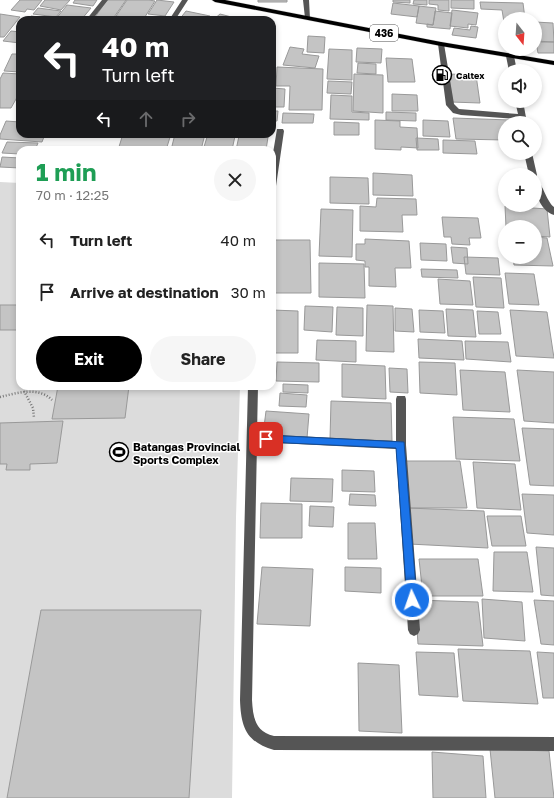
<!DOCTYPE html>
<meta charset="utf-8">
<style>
:root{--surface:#fff;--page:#f6f6f6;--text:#222;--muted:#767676;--accent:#000}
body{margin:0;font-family:"Golos Text",sans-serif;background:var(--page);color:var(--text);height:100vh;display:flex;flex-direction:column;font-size:15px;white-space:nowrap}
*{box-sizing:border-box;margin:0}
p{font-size:13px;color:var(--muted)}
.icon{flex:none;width:22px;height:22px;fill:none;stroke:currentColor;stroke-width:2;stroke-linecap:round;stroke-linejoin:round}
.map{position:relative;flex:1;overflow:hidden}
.panel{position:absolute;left:16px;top:146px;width:260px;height:244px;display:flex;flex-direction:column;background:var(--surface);border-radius:12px;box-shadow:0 2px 6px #0003}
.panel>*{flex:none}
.top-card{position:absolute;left:16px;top:16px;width:260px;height:122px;border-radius:12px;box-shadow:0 2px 6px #0003;background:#202124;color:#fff;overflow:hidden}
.needle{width:26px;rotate:163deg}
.buttons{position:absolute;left:498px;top:12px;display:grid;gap:8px}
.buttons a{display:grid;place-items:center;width:44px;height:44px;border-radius:50%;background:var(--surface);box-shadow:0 2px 6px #0003;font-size:20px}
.pin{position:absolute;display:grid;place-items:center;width:34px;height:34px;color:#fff;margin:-17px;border-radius:8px;box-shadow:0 2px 6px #0006}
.me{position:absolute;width:44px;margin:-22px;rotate:357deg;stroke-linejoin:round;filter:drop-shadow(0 0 3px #0008)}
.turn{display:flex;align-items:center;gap:14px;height:84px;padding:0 20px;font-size:18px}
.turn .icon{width:52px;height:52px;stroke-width:2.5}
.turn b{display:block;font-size:28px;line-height:34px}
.lanes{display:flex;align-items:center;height:38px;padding:0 20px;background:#0003;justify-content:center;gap:20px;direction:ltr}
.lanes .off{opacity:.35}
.round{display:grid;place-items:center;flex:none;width:42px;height:42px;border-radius:21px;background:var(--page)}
.head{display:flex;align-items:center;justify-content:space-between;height:68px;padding:0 20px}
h1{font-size:24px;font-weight:700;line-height:30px;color:#1e9e55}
.primary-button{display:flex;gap:8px;margin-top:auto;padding:8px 20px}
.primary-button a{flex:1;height:46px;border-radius:24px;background:var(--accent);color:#fff;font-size:16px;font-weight:700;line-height:46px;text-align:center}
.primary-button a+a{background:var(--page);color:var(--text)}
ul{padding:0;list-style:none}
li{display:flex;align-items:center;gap:12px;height:52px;padding:0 20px}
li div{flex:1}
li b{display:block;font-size:15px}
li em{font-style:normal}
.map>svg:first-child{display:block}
.green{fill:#dcdcdc}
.building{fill:#c4c4c4;stroke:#999}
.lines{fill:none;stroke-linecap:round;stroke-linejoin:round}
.major-casing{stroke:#dbdbdb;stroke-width:1}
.path{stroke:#777;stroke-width:2.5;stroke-dasharray:1 2;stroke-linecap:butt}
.minor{fill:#555;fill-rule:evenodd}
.major{fill:#000;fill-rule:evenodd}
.route{fill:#1a73e8;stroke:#114b97}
.labels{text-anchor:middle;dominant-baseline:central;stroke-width:3;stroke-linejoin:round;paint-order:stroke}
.far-poi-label{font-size:9px;font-weight:bold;fill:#000;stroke:#fff;text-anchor:start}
.shield{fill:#fff;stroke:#4c4c4c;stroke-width:1}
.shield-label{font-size:10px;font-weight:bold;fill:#000}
.poi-label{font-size:11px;font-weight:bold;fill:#000;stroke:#fff;text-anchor:start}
</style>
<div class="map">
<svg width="554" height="798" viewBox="0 0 554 798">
<rect width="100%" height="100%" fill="#fff"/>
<path class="green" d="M0 182 20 183V386H240L236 517 232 798H0Z"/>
<path class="building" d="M20 0H42L34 10 27 9 25 12 11 10Z
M45 0H70L61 10 40 6Z
M75 0H97L93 6 73 3Z
M107 0H126L112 20H93Z
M127 0H149L155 1 143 20 116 16Z
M157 0 174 2 165 16 148 14Z
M258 0H287V2H258Z
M393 0H410V3L393 2Z
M414 0H427V5L413 4Z
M429 0H449V11L438 10V5L429 4Z
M451 0H474V9L451 8Z
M480 2 523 3 525 19H505L504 22 502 10 481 9Z
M393 3 419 6 417 17 391 14Z
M67 5 91 8 81 20H55Z
M419 6 436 8 433 25 416 23Z
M38 8 61 11 56 17 33 14Z
M452 10 478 13 476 25 468 24V28L450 26Z
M186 11 210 16 206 20H179Z
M435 11 452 13 450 29 427 27V24L433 25Z
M0 14 20 17 4 37H0Z
M220 14 243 20H213Z
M31 16 54 19 28 20Z
M535 22 553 23 554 42 535 41Z
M471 26 478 27 476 38 452 35 454 28 470 30Z
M11 31 20 32V43L3 41Z
M308 36 325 37 324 53 307 52Z
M536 42H554V53H538Z
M290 47 304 49 302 54 319 56 315 68 283 65Z
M357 48 382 49 381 63 356 62Z
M329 49 352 50V80L327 79Z
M12 54H20V72L4 71Z
M386 58 412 59 415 82H388Z
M358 63 376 64V74L357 73Z
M277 67 323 69 322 110H289L290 86H276Z
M3 73 20 74V92L11 108H0V79Z
M354 74 383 75V113L353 111Z
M449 74 476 75 480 103 451 102Z
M328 81 352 82 351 94 327 93Z
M272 88 285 89 284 107H272Z
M392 94 417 95 418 111H392Z
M331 95 352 96V112L369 113V120L330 119Z
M272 111H278L277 121H272Z
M386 112 416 113V121L386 120Z
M283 113 314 114 313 123H282Z
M453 118 510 120 511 123H505V140L456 139Z
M375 120 400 121V127L417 128 418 148 401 147V150L375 149Z
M423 120 448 121 450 137 423 136Z
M6 121 20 122V134H45L42 142 0 139V135Z
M334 122 359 123V135H334Z
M123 134H171L166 150H118Z
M175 134H205L201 150H171Z
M208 134 235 136 232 150H203Z
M239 136 268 137 266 150H236Z
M416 138 438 139 439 150H417Z
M443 140 475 141 477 154 443 153Z
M7 142 38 143 35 150H20V154L2 153Z
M2 157 20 158V168L0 167Z
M373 173 412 175 413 196 373 195Z
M330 177 368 178 369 204 330 203Z
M377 198 416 199 417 215H402L403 232 360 231V206L376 207Z
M505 206 547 209 550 237 535 236V227H506Z
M321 209 353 210 352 257 319 256Z
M442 217 478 218 481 238H469L470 245 452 244 451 237H444Z
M535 237 547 238 553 266 514 265 513 257H535Z
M365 239 409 241 411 268H395L396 287 369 286V267H365V261L356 260V244H365Z
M272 240H310L311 293H272Z
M420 243 446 244 447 261 421 260Z
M451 247 467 248 468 264 453 263Z
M464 257 498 258 500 275 466 274Z
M319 263 364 264 365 298 319 297Z
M421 269 457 270 458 278 422 277Z
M505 273 534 274 539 305 509 304Z
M473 277 501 278 504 308 476 307Z
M438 279 470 281 473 305 440 304Z
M0 305H20V330H0Z
M367 305 393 306 394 352 366 351Z
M305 306 333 307 332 332 304 330Z
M337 307 363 308V336L336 335Z
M395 308 412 309 414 332 395 331Z
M446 309 473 310 476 337 448 336Z
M272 310 298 311V353H272Z
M419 310 443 311 445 333 420 332Z
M510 310 547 312 554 358 516 356Z
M477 311 498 312 501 334H479Z
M418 339 462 341 464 360 419 358Z
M317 340 356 341V362L316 360Z
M465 341 508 342 511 362 466 359Z
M277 362 319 363V382L276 381Z
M419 362 455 363 457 395 420 393Z
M342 364 385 366 386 399 342 397Z
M389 368 407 369 408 393 390 392Z
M460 370 505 372 510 412 463 410Z
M517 370 554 372V423L524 421Z
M283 384 308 385V393L283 392Z
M58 386H129L125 418 52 419Z
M280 393 307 395 306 407 279 406Z
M331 401 391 403 392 441 330 439Z
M266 411 309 414 307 438 263 435Z
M453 417 514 419 520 461 456 459Z
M63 421 57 463 30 464V470H6L7 464H0V423Z
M522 428 554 429V486L530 485Z
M405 461H460L467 508H409Z
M473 462 515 464 521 510 477 508Z
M342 470 374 471 375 492 342 491Z
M291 478 333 479 332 502 290 501Z
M350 494 375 495 376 506 349 505Z
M522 494 554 495V535L527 533Z
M261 503 302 504V538H260Z
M310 506 334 507 333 527 309 526Z
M407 508 484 511 488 548 409 544Z
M487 516H521L526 546H492Z
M348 523H375L377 559H348Z
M536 547 554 548V596L541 595Z
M494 552H527L533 592 493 591Z
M419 559H478L483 596H423Z
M262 567 313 569 310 626 257 624Z
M345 567 381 568V593L345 591Z
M482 599 522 602 525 641 484 638Z
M415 600 478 602 483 646 418 644Z
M534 600 554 601V645L541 644Z
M41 610H201L189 798H7Z
M458 649 530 651 538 704 463 701Z
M416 652 454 653 458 697 419 695Z
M537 652 554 653V698H543Z
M358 663 399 665 402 733 359 731Z
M490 749 549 751 554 798H495Z
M432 752 483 756 486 798H433Z"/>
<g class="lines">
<defs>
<path id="major" d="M212 0H225L441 42 554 61V65L441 46 215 2Z"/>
</defs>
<use href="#major" class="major-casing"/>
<path class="path" d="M24 391 33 408 34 418
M0 397C17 393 38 386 52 400"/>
<path class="minor" d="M102 0H108L92 20H86Z
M182 0H188L175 20H169Z
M303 0H309L310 19 305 18Z
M441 42 444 44 454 104 459 109 518 114 515 101H523L527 123H519V119L461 115 453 113 446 105 438 44Z
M510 54 514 56 517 71H509L506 56Z
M277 129H283L284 131 276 186 272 189V159Z
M524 153H532L537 175 536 177 535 175H529Z
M535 178C542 181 546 201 554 207V215C539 210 535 192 535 178Z
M248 386H258L257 434 396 441V399L397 396H405L406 399V445L420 630 418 634 414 636 410 634 408 630 396 449 257 442 252 700C253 717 255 732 274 736L554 737V751L274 750C246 742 241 727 240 700Z"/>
<use href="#major" class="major"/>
</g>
<path class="route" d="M266 435 404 442 417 600 416 604 412 605 408 604 407 600 396 448 266 442 262 439Z"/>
<defs>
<symbol id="fuel-ring" viewBox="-11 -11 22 22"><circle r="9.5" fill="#fff" stroke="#000" stroke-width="1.5"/><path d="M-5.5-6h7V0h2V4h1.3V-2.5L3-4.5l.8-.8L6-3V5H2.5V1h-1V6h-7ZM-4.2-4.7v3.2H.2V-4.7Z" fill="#000"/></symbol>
<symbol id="stadium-ring" viewBox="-11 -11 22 22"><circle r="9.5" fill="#fff" stroke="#000" stroke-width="1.5"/><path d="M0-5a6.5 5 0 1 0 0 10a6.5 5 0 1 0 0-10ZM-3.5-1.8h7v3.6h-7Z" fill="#000"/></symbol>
</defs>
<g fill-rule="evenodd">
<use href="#fuel-ring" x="431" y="64" width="22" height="22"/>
<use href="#stadium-ring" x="108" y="441" width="22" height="22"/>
</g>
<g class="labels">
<g class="far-poi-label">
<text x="456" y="75">Caltex</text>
</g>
<rect class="shield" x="370" y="25" width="28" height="16" rx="3"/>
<g class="shield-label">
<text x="384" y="33">436</text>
</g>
<g class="poi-label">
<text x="133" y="446">Batangas Provincial<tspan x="133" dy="13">Sports Complex</tspan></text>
</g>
</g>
</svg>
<div class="buttons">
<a><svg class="needle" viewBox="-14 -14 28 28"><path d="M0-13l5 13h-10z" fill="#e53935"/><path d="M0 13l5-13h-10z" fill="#767676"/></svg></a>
<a><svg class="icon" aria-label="sound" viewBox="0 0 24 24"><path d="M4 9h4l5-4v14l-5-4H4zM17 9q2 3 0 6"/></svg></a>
<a><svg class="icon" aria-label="search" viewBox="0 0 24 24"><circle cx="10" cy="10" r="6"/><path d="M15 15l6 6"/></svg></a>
<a>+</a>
<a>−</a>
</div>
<div class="pin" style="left:266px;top:439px;background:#d93025"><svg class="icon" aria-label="arrive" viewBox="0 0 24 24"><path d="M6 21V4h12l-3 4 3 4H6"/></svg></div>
<svg class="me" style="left:412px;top:600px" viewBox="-20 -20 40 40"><circle r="17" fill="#1a73e8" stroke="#fff" stroke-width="3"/><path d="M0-11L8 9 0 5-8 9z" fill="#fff"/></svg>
<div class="top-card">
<div class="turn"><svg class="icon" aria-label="left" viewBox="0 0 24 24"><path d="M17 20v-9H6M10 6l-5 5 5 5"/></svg><div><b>40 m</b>Turn left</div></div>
<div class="lanes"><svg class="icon" aria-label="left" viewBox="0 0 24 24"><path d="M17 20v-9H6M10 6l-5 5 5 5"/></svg><svg class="icon off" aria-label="ahead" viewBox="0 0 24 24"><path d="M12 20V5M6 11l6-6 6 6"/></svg><svg class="icon off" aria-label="right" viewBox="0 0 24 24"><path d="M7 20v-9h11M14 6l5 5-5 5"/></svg></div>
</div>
<section class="panel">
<div class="head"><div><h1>1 min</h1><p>70 m · 12:25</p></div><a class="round"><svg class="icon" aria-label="close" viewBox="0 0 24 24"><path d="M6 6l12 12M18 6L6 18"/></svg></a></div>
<ul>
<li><svg class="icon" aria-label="left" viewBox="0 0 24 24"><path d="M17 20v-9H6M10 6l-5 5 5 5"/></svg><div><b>Turn left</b></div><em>40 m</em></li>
<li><svg class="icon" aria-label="arrive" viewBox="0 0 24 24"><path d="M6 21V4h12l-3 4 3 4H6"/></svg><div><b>Arrive at destination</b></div><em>30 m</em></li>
</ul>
<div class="primary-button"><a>Exit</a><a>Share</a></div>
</section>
</div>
